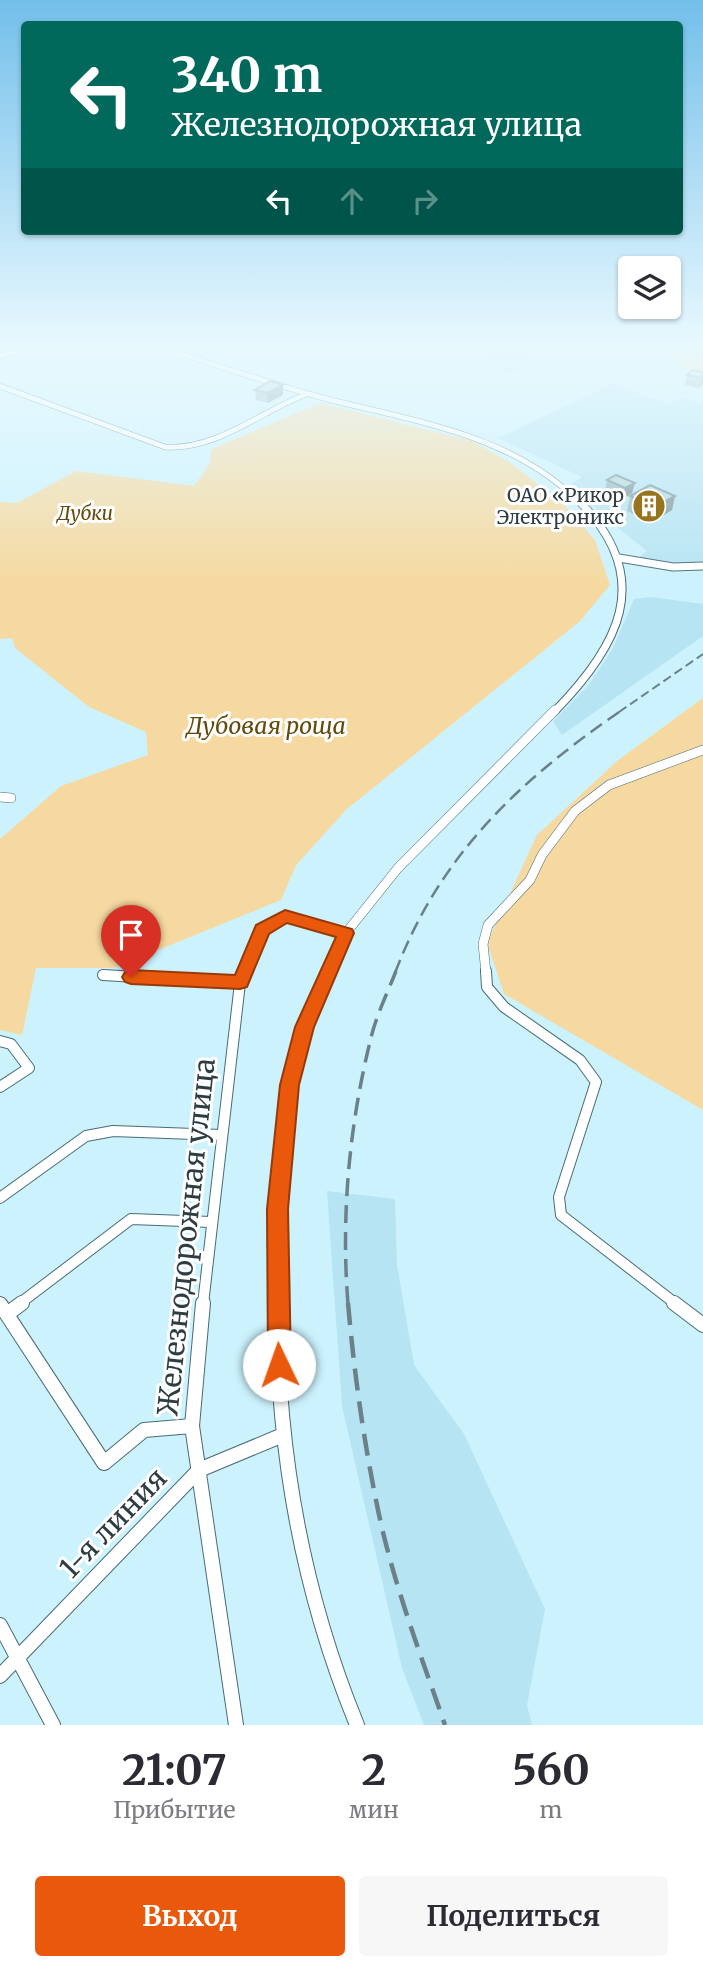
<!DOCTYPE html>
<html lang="ru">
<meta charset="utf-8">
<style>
:root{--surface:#fff;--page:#f7f7f7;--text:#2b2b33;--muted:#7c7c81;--accent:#ea580c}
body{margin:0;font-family:Merriweather,serif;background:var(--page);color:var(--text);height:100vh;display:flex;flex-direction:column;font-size:26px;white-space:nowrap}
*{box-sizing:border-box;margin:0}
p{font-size:23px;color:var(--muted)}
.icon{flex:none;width:38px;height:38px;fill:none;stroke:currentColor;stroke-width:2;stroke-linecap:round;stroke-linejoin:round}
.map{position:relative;height:1725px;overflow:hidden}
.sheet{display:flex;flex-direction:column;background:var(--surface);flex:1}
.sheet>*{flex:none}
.guide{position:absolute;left:21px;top:21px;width:662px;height:214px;border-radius:7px;box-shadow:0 2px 5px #0004;background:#00695c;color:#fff;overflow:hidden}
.controls{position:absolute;left:618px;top:256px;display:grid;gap:14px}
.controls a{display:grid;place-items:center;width:63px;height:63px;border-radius:7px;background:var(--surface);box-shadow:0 2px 5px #0004;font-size:35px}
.pin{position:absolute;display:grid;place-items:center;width:60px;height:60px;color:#fff;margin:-72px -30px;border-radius:50% 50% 50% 0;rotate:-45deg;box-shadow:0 0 7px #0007}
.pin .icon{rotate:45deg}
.me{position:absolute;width:77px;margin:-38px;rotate:357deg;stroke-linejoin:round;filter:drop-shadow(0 0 5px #0008)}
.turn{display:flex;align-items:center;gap:24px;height:147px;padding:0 35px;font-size:32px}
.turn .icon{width:91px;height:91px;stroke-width:2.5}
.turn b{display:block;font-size:49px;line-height:60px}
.lanes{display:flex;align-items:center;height:66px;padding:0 35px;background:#0003;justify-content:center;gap:35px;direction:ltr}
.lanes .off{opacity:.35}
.eta{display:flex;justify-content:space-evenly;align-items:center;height:119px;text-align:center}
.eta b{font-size:42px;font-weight:700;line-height:49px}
.action{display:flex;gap:14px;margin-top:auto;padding:14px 35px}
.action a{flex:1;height:80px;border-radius:7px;background:var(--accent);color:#fff;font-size:28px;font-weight:700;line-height:80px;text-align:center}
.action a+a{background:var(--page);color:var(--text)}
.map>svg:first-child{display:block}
.built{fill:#b6e4f2}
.green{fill:#f5d9a0}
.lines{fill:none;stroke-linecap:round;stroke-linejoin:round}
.minor-far4-casing{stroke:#496b75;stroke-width:6}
.minor-far3-casing{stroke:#496b75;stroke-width:9}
.minor-far2-casing{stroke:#496b75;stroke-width:10}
.minor-far1-casing{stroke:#496b75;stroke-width:12}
.minor-casing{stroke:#496b75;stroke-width:16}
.minor-far4{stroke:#fff;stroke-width:5}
.minor-far3{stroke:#fff;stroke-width:7}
.minor-far2{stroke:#fff;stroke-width:9}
.minor-far1{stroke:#fff;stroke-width:10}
.minor{stroke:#fff;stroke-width:14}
.rail-far3{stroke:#6a8189;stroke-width:2;stroke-dasharray:9 4.5;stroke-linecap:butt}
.rail-far2{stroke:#6a8189;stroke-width:2.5;stroke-dasharray:14 7;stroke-linecap:butt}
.rail-far1{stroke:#6a8189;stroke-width:3.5;stroke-dasharray:18 9;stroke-linecap:butt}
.rail{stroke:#6a8189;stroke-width:4.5;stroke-dasharray:22 11;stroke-linecap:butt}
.wall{fill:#98b9c2}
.shaded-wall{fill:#7c969e}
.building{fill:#b1d7e2;stroke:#7c969e;stroke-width:2}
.route{fill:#ea580c;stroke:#983908;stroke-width:2}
.labels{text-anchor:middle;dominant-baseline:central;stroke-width:6;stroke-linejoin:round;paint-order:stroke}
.far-poi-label{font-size:19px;fill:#2e3d42;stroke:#fff;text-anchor:end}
.far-park-label{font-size:19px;font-style:italic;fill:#634a0a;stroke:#fff}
.park-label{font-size:23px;font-style:italic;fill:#634a0a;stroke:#fff}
.near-street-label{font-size:28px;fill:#2e3d42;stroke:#fff}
</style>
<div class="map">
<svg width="703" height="1725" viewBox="0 0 703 1725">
<rect width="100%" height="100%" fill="#ccf2fd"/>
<path class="built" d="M469 343H527L539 352 525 355 542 367 507 374Z
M613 384 666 404 683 397 703 404V562L665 565 639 557 647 551 607 519 571 484 582 477 498 438Z
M651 597 703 604V636L562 735 553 721 589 685 613 648 634 599Z
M327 1191 395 1199 397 1265 414 1365 464 1434 545 1609 527 1705 532 1725H424L402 1668 342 1406Z"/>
<path class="green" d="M679 350 703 352V370C691 370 676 368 674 354Z
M320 403 472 441 511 463 565 506 595 540 610 585 579 622 347 809 296 865 281 900 114 968H36L22 1035 0 1030V839L61 786 148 755 146 732 89 707 15 648 12 638 0 639V502L17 503 76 471 194 486 209 465 212 449Z
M703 698V1110L504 994 487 943 537 835 617 761Z"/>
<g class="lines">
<defs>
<path id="minor-far4" d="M149 343C208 363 267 383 327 399 418 422 515 435 583 506
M0 356 51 343
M0 386 165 447C218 450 259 412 307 394"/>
<path id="minor-far3" d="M619 558 673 567 703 566
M554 712C618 647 655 580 582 504"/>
<path id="minor-far2" d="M0 797 11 798
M244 973 262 930 285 916 346 933
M329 973 346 933 398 868 555 710
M486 973 483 944 488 925 530 880 542 855 575 811 609 785 703 750"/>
<path id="minor-far1" d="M486 971 487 987 504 1007 580 1060 596 1082 559 1197 561 1215 676 1304
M103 975 240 983
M0 1041 11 1044 29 1068 0 1087
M0 1198 86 1136 113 1131 221 1135
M19 1304 131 1219 211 1222
M203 1304 240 983 245 971
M277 1304C277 1232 277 1158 289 1086 295 1046 313 1008 329 971"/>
<path id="minor" d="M203 1303 192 1426 236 1725
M277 1303C277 1448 302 1591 357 1725
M674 1303 703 1325
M0 1304 104 1463 144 1430 192 1426
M7 1314 22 1303
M0 1625 53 1725
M0 1676 199 1470 283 1435"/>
</defs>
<use href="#minor-far4" class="minor-far4-casing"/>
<use href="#minor-far3" class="minor-far3-casing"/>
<use href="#minor-far2" class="minor-far2-casing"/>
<use href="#minor-far1" class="minor-far1-casing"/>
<use href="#minor" class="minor-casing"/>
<use href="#minor-far4" class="minor-far4"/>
<use href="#minor-far3" class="minor-far3"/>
<use href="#minor-far2" class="minor-far2"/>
<use href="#minor-far1" class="minor-far1"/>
<use href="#minor" class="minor"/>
<path class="rail-far3" d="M619 712 703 654"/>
<path class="rail-far2" d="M395 973C440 854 520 780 622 710"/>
<path class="rail-far1" d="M348 1304C341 1217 349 1127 370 1042 375 1018 387 994 396 971"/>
<path class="rail" d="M348 1303C354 1371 363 1437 377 1505 392 1580 420 1653 445 1725"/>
</g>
<path class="wall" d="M703 372 699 388 685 385 687 375Z
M255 390 283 395 268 403 256 400Z
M607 480 635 483 632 493 623 499 605 491Z
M630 496 672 510 652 522 627 511Z"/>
<path class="shaded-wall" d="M703 377V384L699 388 702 378Z
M283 385V395L268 403 267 393Z
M635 483 632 493 623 499 625 488Z
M675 496 672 510 652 522 655 507Z"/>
<path class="building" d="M692 370 703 372V377L702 378 687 375Z
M270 381 283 385 267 393 255 390Z
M616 475 635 483 625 488 607 480Z
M650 485 675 496 655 507 630 496Z"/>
<linearGradient id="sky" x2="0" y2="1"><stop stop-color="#73bfea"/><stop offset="0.59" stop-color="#e8f9fe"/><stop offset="1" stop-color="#e8f9fe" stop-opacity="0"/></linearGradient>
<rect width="703" height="585" fill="url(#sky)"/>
<path class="route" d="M285 910 352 929 354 933 314 1027 299 1085 288 1209 291 1365 287 1373 279 1376 271 1373 268 1365 267 1209 280 1085 295 1027 336 937 287 923 269 934 249 982 247 987 240 989 131 984 125 982 122 977 125 972 131 970 235 975 256 925Z"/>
<defs>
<symbol id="building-disc" viewBox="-11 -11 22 22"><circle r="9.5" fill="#97741e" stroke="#fff"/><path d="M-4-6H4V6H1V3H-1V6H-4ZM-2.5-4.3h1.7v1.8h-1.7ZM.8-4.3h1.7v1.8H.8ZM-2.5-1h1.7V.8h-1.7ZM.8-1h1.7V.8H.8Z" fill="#fff"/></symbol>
</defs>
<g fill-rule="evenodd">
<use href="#building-disc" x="630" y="487" width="38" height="38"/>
</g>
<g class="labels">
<g class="far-poi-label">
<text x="624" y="495">ОАО «Рикор<tspan x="624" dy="22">Электроникс</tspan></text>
</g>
<g class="far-park-label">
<text x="85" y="513">Дубки</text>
</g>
<g class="park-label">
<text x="266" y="725">Дубовая роща</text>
</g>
<g class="near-street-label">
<text transform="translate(186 1237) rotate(-84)">Железнодорожная улица</text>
<text transform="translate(113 1523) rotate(-46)">1-я линия</text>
</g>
</g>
</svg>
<div class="controls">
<a><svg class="icon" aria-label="layers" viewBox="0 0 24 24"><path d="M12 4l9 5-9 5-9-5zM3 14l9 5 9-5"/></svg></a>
</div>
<div class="pin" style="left:131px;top:977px;background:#d93025"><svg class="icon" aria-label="arrive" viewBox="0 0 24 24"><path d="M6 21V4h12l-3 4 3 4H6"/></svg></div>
<svg class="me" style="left:279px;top:1365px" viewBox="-20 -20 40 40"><circle r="19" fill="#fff"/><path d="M0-13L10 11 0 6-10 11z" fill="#ea580c"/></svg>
<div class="guide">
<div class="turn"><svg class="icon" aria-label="left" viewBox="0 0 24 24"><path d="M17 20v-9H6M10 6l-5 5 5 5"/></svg><div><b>340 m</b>Железнодорожная улица</div></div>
<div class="lanes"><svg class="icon" aria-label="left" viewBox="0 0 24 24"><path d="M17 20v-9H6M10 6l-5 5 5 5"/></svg><svg class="icon off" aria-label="ahead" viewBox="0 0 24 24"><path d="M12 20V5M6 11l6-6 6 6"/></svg><svg class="icon off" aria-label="right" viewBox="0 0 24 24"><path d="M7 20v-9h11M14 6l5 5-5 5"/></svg></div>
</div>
</div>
<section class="sheet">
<div class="eta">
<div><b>21:07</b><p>Прибытие</p></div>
<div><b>2</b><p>мин</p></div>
<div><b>560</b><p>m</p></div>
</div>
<div class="action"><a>Выход</a><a>Поделиться</a></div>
</section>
